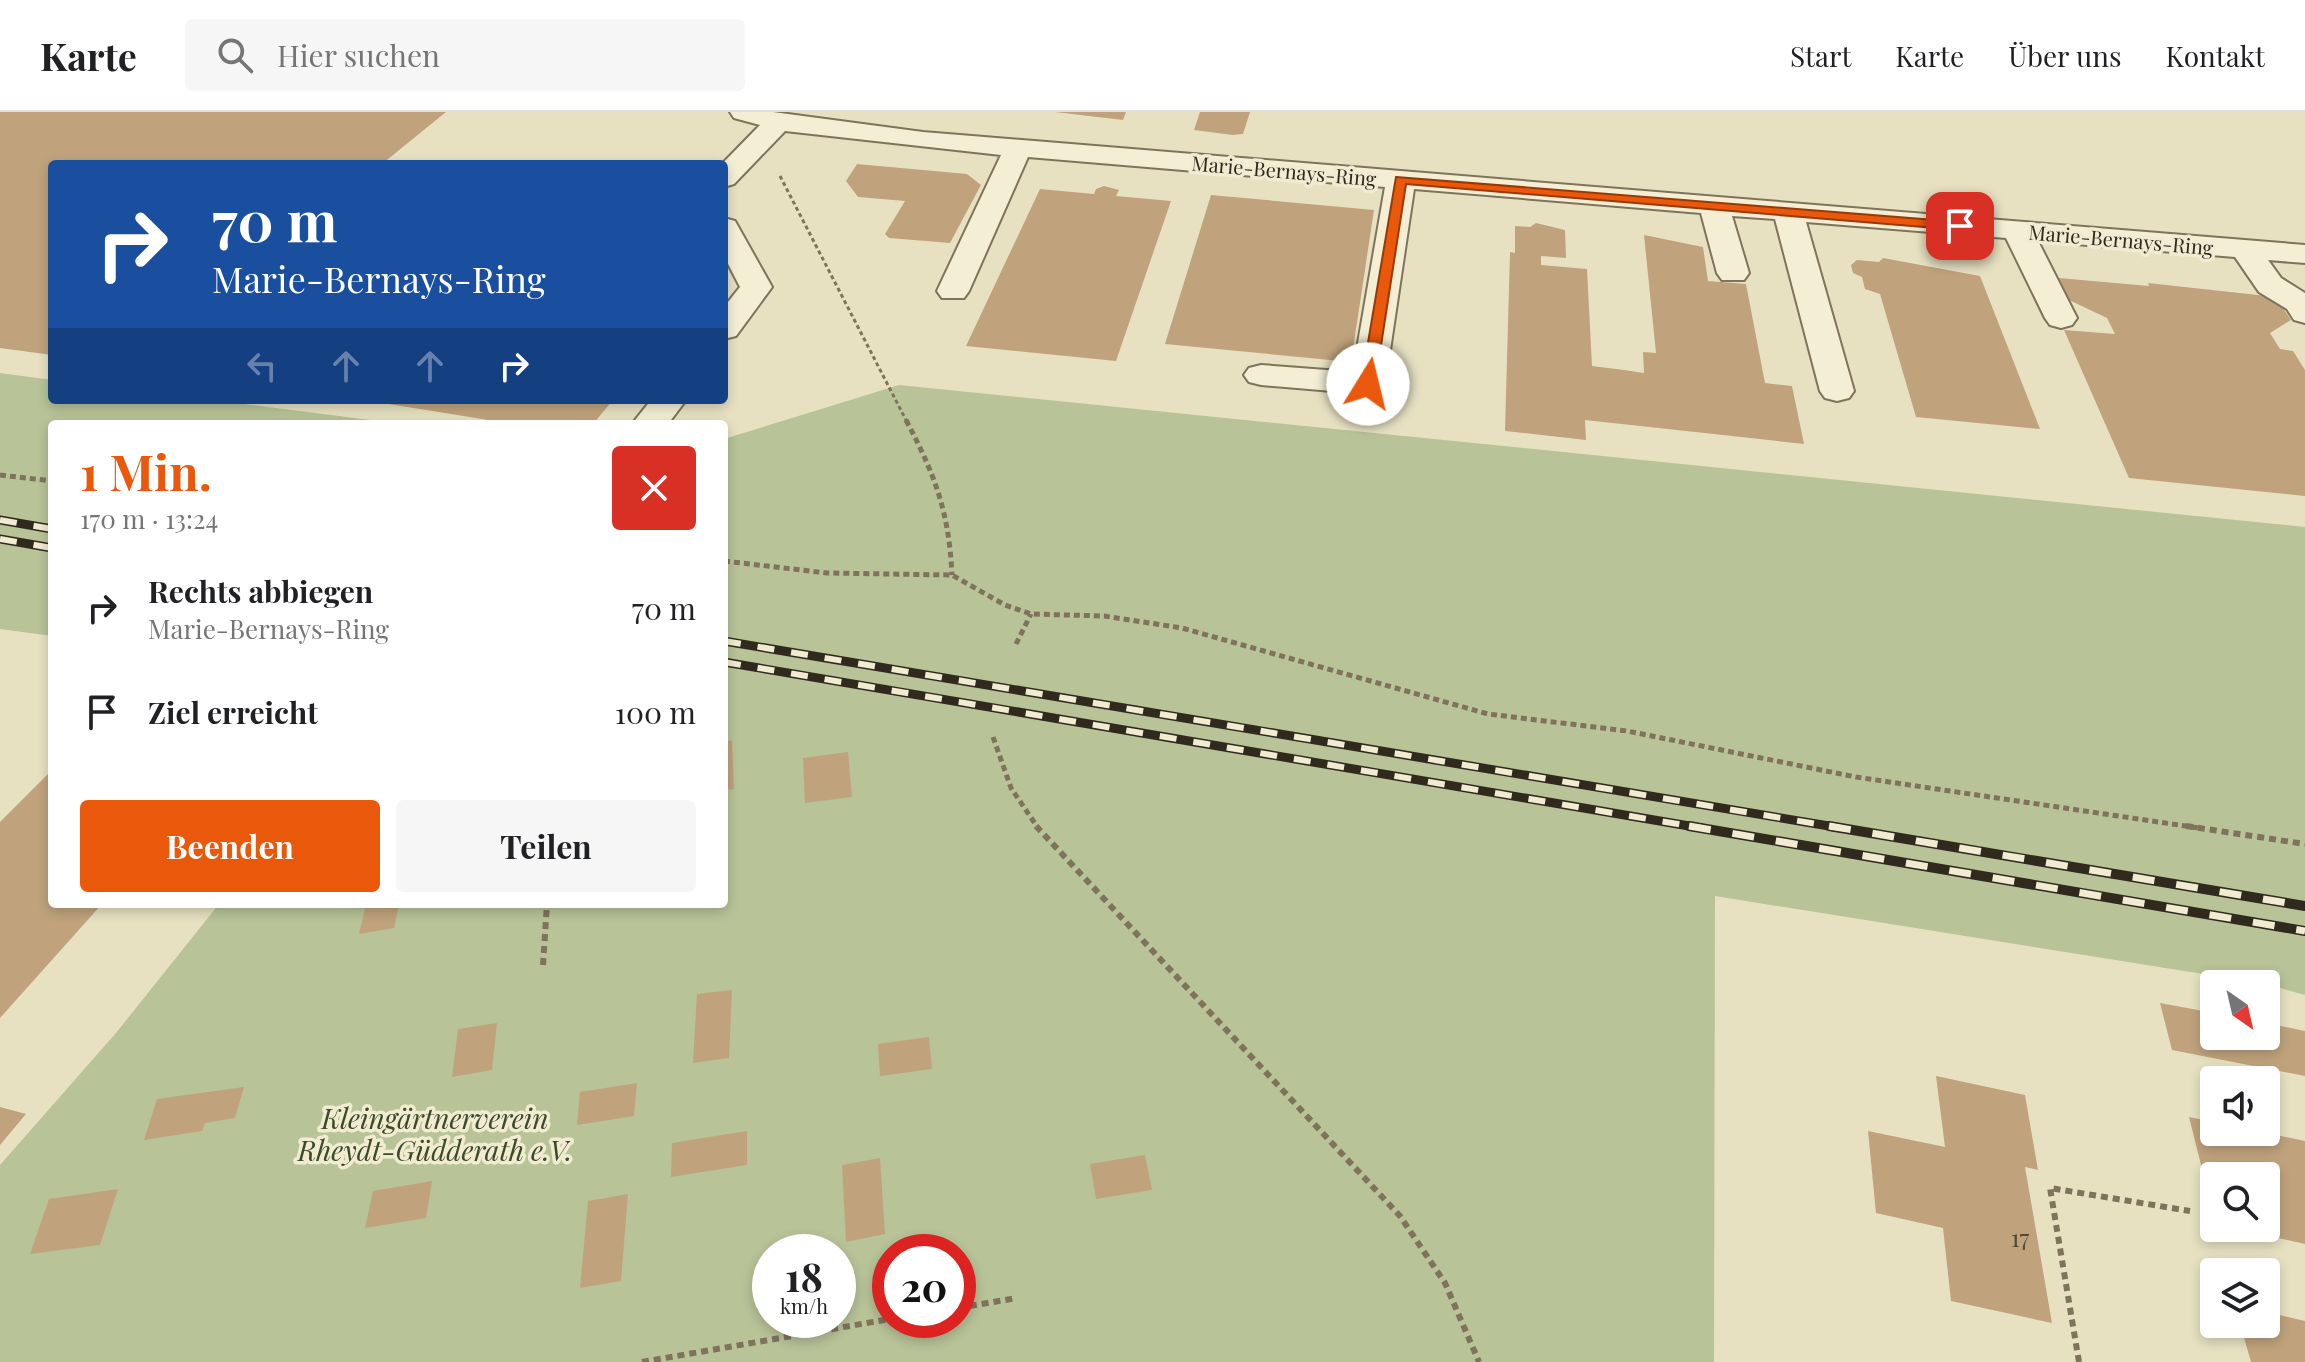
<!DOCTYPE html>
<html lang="de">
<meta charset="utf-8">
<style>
:root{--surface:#fff;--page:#f6f6f6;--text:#202124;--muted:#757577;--line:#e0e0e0;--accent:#ea580c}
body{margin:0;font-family:"Playfair Display",serif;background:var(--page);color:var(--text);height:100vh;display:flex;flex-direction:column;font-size:30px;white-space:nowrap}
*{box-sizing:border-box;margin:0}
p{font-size:26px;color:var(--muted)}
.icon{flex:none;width:44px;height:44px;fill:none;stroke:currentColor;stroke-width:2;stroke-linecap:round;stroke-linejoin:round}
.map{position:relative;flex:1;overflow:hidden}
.details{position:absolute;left:48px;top:308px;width:680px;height:488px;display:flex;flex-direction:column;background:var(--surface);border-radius:8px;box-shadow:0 4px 12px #0003}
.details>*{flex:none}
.guide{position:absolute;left:48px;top:48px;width:680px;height:244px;border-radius:8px;box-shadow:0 4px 12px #0003;background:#1a4fa0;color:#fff;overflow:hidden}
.needle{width:52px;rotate:146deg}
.tools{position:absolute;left:2200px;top:858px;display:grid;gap:16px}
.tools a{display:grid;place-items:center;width:80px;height:80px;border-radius:8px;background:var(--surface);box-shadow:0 4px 12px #0003;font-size:40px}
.speed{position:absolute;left:752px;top:1122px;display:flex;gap:16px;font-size:40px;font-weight:700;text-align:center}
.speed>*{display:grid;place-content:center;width:104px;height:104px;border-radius:50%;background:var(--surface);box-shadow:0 4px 12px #0003;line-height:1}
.speed small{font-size:20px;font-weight:400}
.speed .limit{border:12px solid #d22;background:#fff;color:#111}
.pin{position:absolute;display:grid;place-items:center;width:68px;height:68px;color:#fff;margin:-34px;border-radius:16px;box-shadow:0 4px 12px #0006}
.me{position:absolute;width:88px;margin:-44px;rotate:9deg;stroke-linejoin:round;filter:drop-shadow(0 0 6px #0008)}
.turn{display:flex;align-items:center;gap:28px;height:168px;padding:0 32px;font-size:36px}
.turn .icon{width:104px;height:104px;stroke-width:2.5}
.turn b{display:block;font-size:56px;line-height:68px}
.lanes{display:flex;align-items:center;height:76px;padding:0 32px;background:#0003;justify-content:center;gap:40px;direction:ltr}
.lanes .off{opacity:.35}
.round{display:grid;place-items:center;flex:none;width:84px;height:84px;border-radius:8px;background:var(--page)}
.head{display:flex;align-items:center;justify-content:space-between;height:136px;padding:0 32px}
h1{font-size:48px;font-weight:700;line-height:60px;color:var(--accent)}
.action{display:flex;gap:16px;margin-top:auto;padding:16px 32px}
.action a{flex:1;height:92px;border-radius:8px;background:var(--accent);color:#fff;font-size:32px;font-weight:700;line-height:92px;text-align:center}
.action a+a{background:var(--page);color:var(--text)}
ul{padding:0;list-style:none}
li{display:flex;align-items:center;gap:24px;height:104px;padding:0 32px}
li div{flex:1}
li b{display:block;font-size:30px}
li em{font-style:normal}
header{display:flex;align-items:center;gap:48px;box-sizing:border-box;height:112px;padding:0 40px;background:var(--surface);border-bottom:2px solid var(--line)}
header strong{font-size:38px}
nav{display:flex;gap:44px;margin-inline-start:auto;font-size:28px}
.search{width:560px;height:72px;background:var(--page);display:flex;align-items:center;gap:20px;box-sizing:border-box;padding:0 28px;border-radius:8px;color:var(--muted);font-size:30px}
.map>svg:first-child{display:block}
.green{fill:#b8c398;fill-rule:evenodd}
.building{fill:#c0a37d}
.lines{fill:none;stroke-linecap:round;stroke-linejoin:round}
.minor-casing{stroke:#7f735c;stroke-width:4}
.path-far2{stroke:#7f735c;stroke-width:3;stroke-dasharray:4 3;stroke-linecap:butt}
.path-far1{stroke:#7f735c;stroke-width:5;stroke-dasharray:6 4;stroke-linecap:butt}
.path{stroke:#7f735c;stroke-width:6;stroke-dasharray:7 5;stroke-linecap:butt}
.minor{fill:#f3eed4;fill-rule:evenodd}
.rail-far1-casing{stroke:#302a1e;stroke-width:9}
.rail-casing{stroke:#302a1e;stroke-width:10}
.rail-far1{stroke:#f0ebd1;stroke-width:6;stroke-dasharray:17;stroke-linecap:butt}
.rail{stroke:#f0ebd1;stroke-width:7;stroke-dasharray:22;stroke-linecap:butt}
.route{fill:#ea580c;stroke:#983908;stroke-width:2}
.labels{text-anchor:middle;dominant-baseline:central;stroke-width:7;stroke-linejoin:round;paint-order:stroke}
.far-street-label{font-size:20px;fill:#302a1e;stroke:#f0ebd1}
.near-number-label{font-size:24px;fill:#544836}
.near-park-label{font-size:28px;font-style:italic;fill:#3c4a27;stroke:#f0ebd1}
</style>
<header>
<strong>Karte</strong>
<div class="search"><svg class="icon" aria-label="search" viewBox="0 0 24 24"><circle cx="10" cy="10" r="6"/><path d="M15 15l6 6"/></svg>Hier suchen</div>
<nav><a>Start</a><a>Karte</a><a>Über uns</a><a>Kontakt</a></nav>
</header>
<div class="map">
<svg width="2305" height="1250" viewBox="0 0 2305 1250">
<rect width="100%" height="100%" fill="#e7e1c2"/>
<path class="green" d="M0 261 52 268V288H213L402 312H52V524L0 517Z
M899 273 2305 415V883L2266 872 1715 784 1714 1250H0V1053L116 921 219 792H724V327ZM770 1140H838V1208H770ZM890 1140H958V1208H890Z"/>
<path class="building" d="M0 0H446L382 52H52V243L0 236Z
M1055 0H1126L1123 8Z
M1200 0H1250L1243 22 1233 23 1194 18Z
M857 52 967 62 981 73 950 131 889 126 885 122 905 89 858 85 846 69Z
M1104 74 1119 78 1116 84 1171 89 1116 249 966 234 1040 77 1094 82 1096 77Z
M1211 83 1374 98 1351 250 1165 232Z
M1536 111 1565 118 1566 146 1541 144V153L1587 157 1592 254 1624 258 1644 261 1643 240 1656 241 1644 123 1703 135 1708 169 1746 172 1765 271 1792 274 1804 332 1585 308 1586 328 1505 319 1510 140 1515 141V114L1530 115Z
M1883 146 1980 164 2040 317 1916 305 1880 182 1865 177 1862 165 1853 161 1851 153 1857 148 1879 150Z
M2059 166 2149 174 2148 171 2276 185 2291 208 2270 221 2280 237 2293 239 2305 258V384L2129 366 2064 218 2115 222 2107 206 2069 188Z
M364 288H613L593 312H513Z
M732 628 734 677 724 678V630Z
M848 640 852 685 805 691 803 646Z
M52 658V792H102L0 906V710Z
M366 792H399L394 816 359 822Z
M732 878 729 946 693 951 697 882Z
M2160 891 2214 901V924H2266V911L2305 919V964L2172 938Z
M497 911 492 958 452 965 458 917Z
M929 925 932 957 880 964 878 932Z
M1936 964 2025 983 2038 1058 2025 1055 2052 1211 1951 1189 1943 1116 1876 1101 1868 1019 1945 1035Z
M637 971 634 1004 577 1013 580 980Z
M244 975 235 1006 205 1011 202 1019 144 1028 157 987Z
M0 995 26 1002 0 1033Z
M2189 1005 2214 1010V1020H2261L2305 1029V1132L2238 1117 2266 1116V1064H2214L2213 1101Z
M747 1019V1053L671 1065 672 1031Z
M1145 1043 1152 1078 1096 1087 1090 1052Z
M880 1046 885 1122 846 1130 842 1053Z
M432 1069 426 1106 365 1116 373 1079Z
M118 1077 100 1133 30 1142 49 1087Z
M628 1082 621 1169 580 1176 588 1089Z
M2266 1200 2305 1209V1250H2251L2240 1212H2266Z"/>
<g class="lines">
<defs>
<path id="minor" d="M730 0H773L923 20 2305 133V151L2268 148 2281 166 2305 181V211L2294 208 2287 197 2259 180 2235 145 2038 129 2077 206 2072 213 2061 216 2050 213 2045 206 2006 126 1806 110 1854 279 1849 286 1837 289 1825 286 1820 279 1775 107 1732 104 1749 161 1744 168H1722L1717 161 1701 101 1414 77 1385 272 1380 279 1368 282 1261 273 1249 270 1244 263 1249 256 1261 253 1353 260 1385 75 1028 45 969 179 964 186H942L937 179 1001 43 785 19 734 72 724 75 722 52 760 13 734 6Z
M724 106 735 109 772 175 736 224 724 227V195L740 175 724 144Z
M651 288H686L668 312H632Z"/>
</defs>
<use href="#minor" class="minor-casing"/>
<path class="path-far2" d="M780 64 907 310"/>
<path class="path-far1" d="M906 308C935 363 949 400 952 463
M0 363 52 369
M724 449 827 461 952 463 1005 493 1031 502 1104 504 1182 516 1488 602 1627 619 1856 665 2199 716
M1016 532 1031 502
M993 625 1011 676 1038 716"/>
<path class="path" d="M1036 714 1400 1104 1445 1171 1479 1250
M2186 714 2305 732
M543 853 547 792
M958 1196 1017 1186
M642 1250 890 1207
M2079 1250 2050 1076 2190 1099"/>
<use href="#minor" class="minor"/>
<defs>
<path id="rail-far1" d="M0 408 52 417
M0 427 52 436
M724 529 1841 716
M724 550 1701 716"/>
<path id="rail" d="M1689 714 2305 819
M1829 714 2305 794"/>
</defs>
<use href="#rail-far1" class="rail-far1-casing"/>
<use href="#rail" class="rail-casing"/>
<use href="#rail-far1" class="rail-far1"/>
<use href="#rail" class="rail"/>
</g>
<path class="route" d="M1396 65 1960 110 1966 114 1960 118 1406 72 1375 272 1368 276 1361 272Z"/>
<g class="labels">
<g class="far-street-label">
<text transform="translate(1284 58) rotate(5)">Marie-Bernays-Ring</text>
<text transform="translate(2121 127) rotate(5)">Marie-Bernays-Ring</text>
</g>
<g class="near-number-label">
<text x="2020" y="1125">17</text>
</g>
<g class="near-park-label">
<text x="435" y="1005">Kleingärtnerverein<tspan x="435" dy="32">Rheydt-Güdderath e.V.</tspan></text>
</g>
</g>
</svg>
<div class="tools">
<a><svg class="needle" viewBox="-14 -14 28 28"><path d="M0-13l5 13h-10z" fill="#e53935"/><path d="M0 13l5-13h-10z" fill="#757577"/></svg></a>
<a><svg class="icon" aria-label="sound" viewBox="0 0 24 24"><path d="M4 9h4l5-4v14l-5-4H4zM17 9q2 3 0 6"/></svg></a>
<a><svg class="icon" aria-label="search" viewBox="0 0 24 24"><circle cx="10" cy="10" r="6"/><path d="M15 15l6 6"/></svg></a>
<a><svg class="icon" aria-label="layers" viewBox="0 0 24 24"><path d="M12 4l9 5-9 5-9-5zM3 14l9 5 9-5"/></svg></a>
</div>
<div class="speed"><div>18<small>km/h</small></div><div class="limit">20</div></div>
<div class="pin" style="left:1960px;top:114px;background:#d93025"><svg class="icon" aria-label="arrive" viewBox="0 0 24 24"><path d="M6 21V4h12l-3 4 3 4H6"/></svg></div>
<svg class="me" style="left:1368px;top:272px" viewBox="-20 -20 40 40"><circle r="19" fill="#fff"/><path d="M0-13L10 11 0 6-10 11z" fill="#ea580c"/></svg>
<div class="guide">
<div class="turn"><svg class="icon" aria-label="right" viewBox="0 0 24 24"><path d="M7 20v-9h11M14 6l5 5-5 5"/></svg><div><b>70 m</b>Marie-Bernays-Ring</div></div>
<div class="lanes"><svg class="icon off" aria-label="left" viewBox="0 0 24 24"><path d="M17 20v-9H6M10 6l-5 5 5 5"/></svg><svg class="icon off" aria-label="ahead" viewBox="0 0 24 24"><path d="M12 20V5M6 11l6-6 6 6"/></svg><svg class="icon off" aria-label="ahead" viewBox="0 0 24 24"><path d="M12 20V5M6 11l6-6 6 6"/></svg><svg class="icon" aria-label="right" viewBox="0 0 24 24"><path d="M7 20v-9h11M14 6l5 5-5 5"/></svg></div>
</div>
<section class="details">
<div class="head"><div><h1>1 Min.</h1><p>170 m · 13:24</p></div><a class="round" style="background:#d93025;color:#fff"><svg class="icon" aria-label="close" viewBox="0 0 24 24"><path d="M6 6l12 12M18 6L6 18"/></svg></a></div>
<ul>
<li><svg class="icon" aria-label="right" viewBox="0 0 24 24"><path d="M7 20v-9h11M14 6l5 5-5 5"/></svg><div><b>Rechts abbiegen</b><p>Marie-Bernays-Ring</p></div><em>70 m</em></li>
<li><svg class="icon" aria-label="arrive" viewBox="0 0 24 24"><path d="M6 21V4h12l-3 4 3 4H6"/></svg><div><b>Ziel erreicht</b></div><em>100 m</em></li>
</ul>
<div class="action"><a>Beenden</a><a>Teilen</a></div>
</section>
</div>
